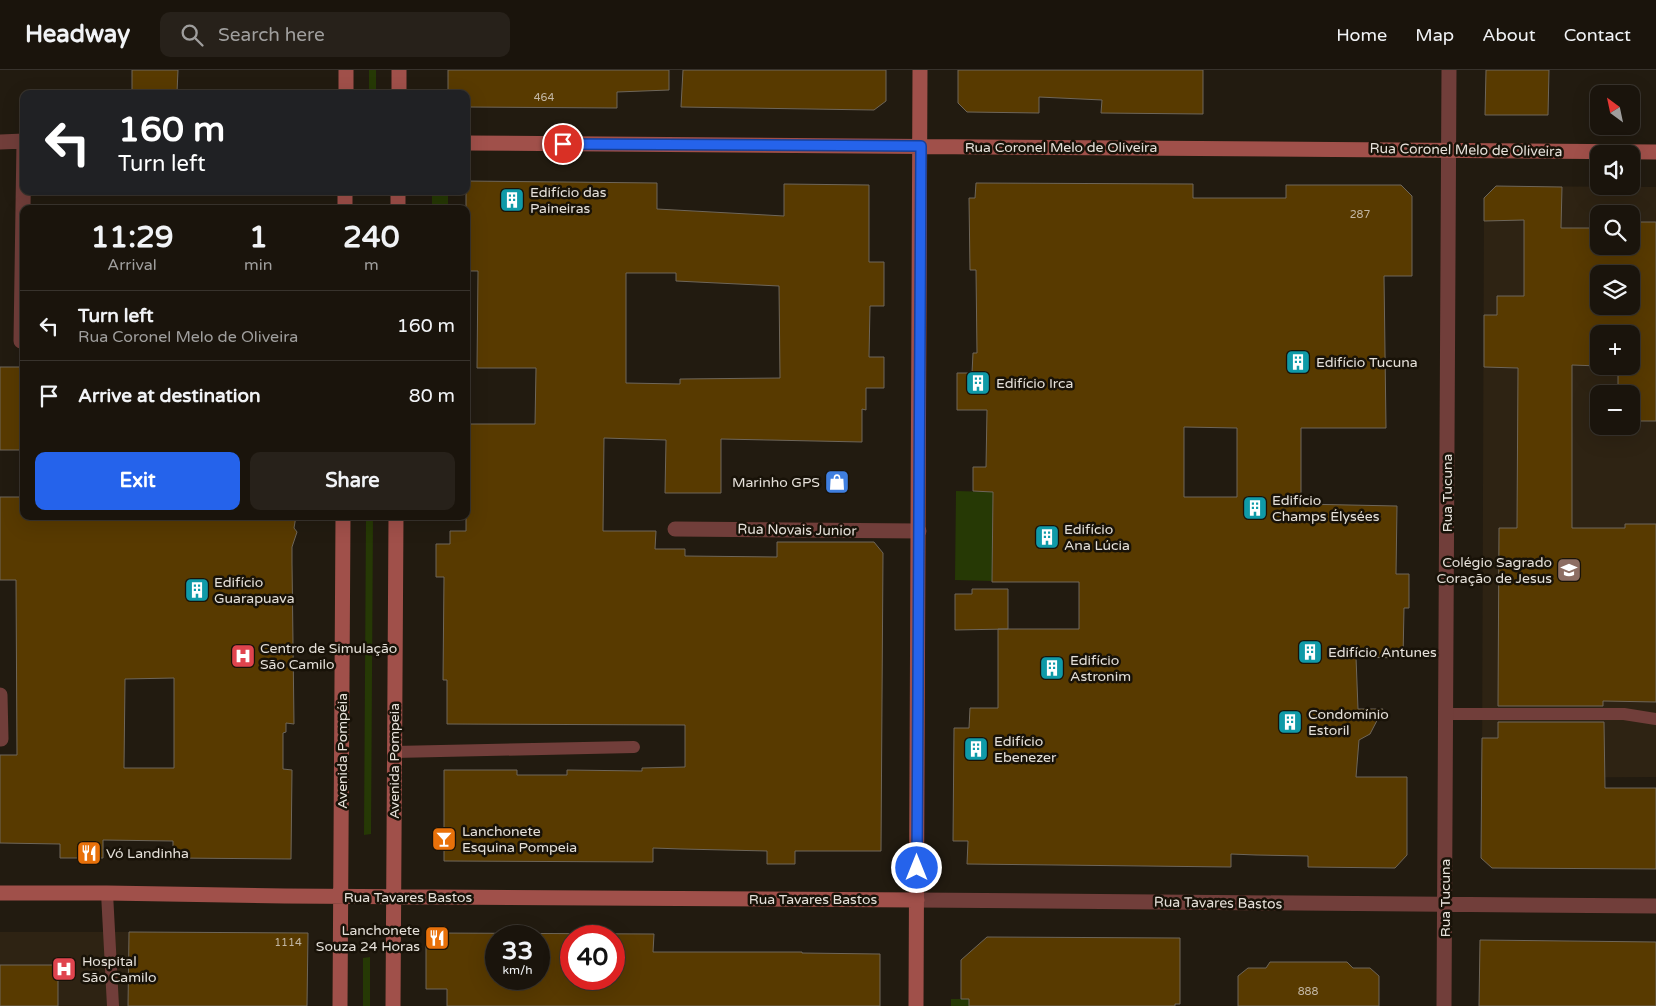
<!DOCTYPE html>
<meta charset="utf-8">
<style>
:root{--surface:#1a140c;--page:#27211a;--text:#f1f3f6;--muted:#9f9e9d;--line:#38332d;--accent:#2563eb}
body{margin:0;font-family:"Varela Round",sans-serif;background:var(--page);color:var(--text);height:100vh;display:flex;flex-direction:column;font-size:19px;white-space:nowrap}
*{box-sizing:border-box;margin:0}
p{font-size:16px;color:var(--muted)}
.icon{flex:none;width:28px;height:28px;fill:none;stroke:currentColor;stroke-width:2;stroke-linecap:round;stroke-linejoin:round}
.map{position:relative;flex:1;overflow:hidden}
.panel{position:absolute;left:20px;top:135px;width:450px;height:315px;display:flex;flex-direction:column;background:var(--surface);border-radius:10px;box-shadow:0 5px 20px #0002,0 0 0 1px var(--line)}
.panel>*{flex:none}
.guide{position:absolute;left:20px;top:20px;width:450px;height:105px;border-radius:10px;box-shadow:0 5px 20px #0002,0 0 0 1px var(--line);background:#202124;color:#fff;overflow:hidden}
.needle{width:32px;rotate:327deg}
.fabs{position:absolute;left:1590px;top:15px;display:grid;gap:10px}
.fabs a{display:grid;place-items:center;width:50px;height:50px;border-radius:10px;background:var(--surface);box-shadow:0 5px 20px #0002,0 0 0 1px var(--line);font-size:25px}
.speed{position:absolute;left:485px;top:855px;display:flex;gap:10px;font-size:25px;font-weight:700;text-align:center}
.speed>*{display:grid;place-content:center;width:65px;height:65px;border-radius:50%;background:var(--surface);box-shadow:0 5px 20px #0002,0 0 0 1px var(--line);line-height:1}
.speed small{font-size:12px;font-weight:400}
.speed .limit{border:8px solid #d22;background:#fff;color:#111}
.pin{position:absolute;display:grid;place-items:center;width:42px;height:42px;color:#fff;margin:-21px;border:2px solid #fff;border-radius:50%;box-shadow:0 1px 5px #0007}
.me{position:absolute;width:55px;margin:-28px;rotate:0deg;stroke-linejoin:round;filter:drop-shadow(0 0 4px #0008)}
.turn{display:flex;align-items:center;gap:18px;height:105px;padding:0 15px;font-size:22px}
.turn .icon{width:65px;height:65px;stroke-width:2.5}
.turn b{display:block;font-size:35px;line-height:42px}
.eta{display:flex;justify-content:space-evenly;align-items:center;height:85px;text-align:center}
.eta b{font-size:30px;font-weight:800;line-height:35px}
.primary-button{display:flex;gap:10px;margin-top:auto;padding:10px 15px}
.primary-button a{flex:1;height:58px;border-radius:10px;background:var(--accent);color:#fff;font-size:20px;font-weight:800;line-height:58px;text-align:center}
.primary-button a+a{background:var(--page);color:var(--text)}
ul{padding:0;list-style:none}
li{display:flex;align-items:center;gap:15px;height:70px;padding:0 15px;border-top:1px solid var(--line)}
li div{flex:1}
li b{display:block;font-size:19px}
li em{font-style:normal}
header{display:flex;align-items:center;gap:30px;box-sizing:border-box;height:70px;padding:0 25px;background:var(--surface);border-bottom:1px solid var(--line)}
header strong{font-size:24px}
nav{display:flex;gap:28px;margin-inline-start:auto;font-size:18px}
.search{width:350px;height:45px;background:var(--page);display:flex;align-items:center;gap:12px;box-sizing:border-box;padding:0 18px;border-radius:10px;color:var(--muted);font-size:19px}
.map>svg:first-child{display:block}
.built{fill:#2e2313;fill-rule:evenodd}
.green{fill:#263905}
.building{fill:#583a00;stroke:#6e665a;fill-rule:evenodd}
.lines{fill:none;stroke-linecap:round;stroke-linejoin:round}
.lane{stroke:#713e3a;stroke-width:12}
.street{stroke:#713e3a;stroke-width:15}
.secondary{stroke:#a0504a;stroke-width:15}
.route-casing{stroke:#184099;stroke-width:12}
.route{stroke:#2563eb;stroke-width:9}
.labels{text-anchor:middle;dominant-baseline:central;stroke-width:5;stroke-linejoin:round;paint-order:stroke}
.number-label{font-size:11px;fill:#c2b6a3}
.street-label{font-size:14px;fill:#e5e0d9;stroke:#181208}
.poi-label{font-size:14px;fill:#e5e0d9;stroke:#181208;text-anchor:start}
</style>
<header>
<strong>Headway</strong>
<div class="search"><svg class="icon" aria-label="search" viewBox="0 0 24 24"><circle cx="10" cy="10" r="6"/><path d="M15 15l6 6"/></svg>Search here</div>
<nav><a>Home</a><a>Map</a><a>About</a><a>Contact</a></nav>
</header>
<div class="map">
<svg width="1656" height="936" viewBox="0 0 1656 936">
<rect width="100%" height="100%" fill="#221b10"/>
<path class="built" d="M1496 116 1656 117V707L1482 708 1484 128ZM1599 144H1631V176H1599ZM1599 204H1631V236H1599ZM1599 264H1631V296H1599ZM1599 324H1631V356H1599Z
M0 862H129L128 936H0Z"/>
<path class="green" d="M369 0H376V19H369Z
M432 121H448V139H432Z
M956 421 993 422 992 511 955 510Z
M366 446H373L371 764 364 765Z
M370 887V936H363V888Z
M951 929H969V936H951Z"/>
<path class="building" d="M132 0H178L177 23H132Z
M448 0H669V20L617 22V38L466 37V24H448Z
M683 0H886V31L874 40 681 37Z
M958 0H1203V44L1101 43 1102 30 1039 27V43L967 42 958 33Z
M1486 0H1549L1548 45H1485Z
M466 111 657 113V139L784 146V114L869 115V192H884V236H870L869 287H884V318H866V340L862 339V372L721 369V423H665L666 370 604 368 603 461H656L655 479H685V486L777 487V472H874L883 483 881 781H795V794H767V781L682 779 653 778V792L444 791V700H517V705H567V700L642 701V698L685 697V655L447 654V610H443L444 507H436V474H450V461H466V354H535L536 298H477L478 201H466ZM626 203H676V211L779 216 780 308 680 309V314L626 313Z
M976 113 1193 114V128H1286V115H1401L1412 126V206H1384L1386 358H1301V434L1397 436 1396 504H1409V538H1404L1403 588 1356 587 1358 639H1383L1370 664 1359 670 1356 707H1407V785L1395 798 1308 797V786L1256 785 1231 784V797L967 794 968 771H953L954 658H969L970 638H998V559H1079V512H992L993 422 973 421V397H986L987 340H957V303H972L973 283H977L976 200H970L969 128H975ZM1184 357 1237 358V427H1184Z
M1496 116 1562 117 1561 158H1599V176H1631V152H1656V351H1631V324H1618V297L1599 296H1631V264H1599V296L1572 295V458H1625V454H1656V632L1603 631V636H1498L1499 458H1517L1518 298 1484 297V245H1497V226H1524V150L1484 151V128ZM1599 204H1631V236H1599Z
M0 297H24V380H0Z
M0 427H24V446H296L294 458 297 462 292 477V493L294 654 286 653V662L283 663V699L292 700 291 789 173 788V771L103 770V788H60V774L0 773V685H17L16 510H0ZM174 608V698H124L125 609Z
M972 519H1008V559L955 560V524H972Z
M1498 652H1604L1605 718H1656V799L1492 798 1481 788 1482 668H1498Z
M129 862 308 863 307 936H128Z
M435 863 654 864 653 882H802V883L880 884V936H447V919H426V872ZM496 866H539V909H496ZM571 866H614V909H571Z
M987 867 1180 868V934H1175V936H969V929H961V890Z
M1480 870 1656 872V936H1479Z
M1270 892H1347L1353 898H1370L1379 906V936H1238V906L1248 898H1266Z
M0 895H58V936H0Z"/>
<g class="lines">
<path class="lane" d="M1445 644H1624L1656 649
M394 682 634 677
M107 823 113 936"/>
<path class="street" d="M0 72 24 71 21 271
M675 459 919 461
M0 625 1 669
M917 830 1656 836
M1444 936 1449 0"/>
<path class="secondary" d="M346 24V0
M399 24V0
M466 73 1656 82
M345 139V121
M398 139V121
M0 823H107L285 826 917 830
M340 936 343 446
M393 936 396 446
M916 936 920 0"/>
</g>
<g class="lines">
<defs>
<path id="route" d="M563 74 921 76 917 798"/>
</defs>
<use href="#route" class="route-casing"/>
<use href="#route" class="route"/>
</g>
<defs>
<symbol id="building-square" viewBox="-11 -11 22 22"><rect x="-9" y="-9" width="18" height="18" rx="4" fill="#0f9aa8" stroke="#181208"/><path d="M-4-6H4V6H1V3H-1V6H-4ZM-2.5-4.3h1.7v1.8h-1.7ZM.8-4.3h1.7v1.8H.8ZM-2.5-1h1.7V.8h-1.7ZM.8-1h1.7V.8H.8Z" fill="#fff"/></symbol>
<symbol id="shop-square" viewBox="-11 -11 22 22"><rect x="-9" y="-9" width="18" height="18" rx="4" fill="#3f7fe0" stroke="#181208"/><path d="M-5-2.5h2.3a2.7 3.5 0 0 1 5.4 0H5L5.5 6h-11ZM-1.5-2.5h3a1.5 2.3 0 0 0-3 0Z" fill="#fff"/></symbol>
<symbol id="school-square" viewBox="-11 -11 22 22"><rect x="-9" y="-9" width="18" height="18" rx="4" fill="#8d6e63" stroke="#181208"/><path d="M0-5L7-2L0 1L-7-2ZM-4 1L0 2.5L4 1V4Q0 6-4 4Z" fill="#fff"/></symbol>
<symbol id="hospital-square" viewBox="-11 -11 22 22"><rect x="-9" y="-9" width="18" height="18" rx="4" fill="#e0444e" stroke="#181208"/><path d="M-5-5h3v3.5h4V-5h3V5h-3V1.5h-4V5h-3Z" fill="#fff"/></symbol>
<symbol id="bar-square" viewBox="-11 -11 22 22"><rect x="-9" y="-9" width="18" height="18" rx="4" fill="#e8710a" stroke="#181208"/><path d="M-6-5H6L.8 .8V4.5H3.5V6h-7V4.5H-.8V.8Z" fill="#fff"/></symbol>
<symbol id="restaurant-square" viewBox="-11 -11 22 22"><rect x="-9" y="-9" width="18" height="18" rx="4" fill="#e8710a" stroke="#181208"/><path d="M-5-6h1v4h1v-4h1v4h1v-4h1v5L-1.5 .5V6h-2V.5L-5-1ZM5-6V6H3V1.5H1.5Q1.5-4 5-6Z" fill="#fff"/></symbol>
</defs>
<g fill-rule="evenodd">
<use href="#building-square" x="498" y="116" width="28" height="28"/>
<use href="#building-square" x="1284" y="278" width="28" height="28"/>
<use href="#building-square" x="964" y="299" width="28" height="28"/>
<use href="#shop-square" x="823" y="398" width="28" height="28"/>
<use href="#building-square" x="1241" y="424" width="28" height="28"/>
<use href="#building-square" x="1033" y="453" width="28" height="28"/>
<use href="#school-square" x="1555" y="486" width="28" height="28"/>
<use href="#building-square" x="183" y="506" width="28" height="28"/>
<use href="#building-square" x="1296" y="568" width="28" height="28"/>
<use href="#hospital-square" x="229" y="572" width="28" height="28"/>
<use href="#building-square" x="1038" y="584" width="28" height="28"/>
<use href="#building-square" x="1276" y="638" width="28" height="28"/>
<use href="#building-square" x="962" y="665" width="28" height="28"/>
<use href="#bar-square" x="430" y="755" width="28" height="28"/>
<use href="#restaurant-square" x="75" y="769" width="28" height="28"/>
<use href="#restaurant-square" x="423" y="854" width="28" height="28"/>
<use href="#hospital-square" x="50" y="885" width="28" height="28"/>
</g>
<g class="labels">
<g class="number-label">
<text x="544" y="27">464</text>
<text x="1360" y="144">287</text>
<text x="288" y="872">1114</text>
<text x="1308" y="921">888</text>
</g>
<g class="street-label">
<text x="1061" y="77">Rua Coronel Melo de Oliveira</text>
<text transform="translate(1466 80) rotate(1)">Rua Coronel Melo de Oliveira</text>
<text transform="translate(1447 423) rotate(-90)">Rua Tucuna</text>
<text transform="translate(797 460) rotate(1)">Rua Novais Junior</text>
<text transform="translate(342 681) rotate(-90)">Avenida Pompéia</text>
<text transform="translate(394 691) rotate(-90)">Avenida Pompeia</text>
<text x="408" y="827">Rua Tavares Bastos</text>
<text transform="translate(1445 828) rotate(-90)">Rua Tucuna</text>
<text x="813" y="829">Rua Tavares Bastos</text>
<text transform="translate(1218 833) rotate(1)">Rua Tavares Bastos</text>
</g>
<g class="poi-label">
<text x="530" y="122">Edifício das<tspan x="530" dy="16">Paineiras</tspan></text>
<text x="1316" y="292">Edifício Tucuna</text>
<text x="996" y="313">Edifício Irca</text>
<text x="820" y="412" text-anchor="end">Marinho GPS</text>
<text x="1272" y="430">Edifício<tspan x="1272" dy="16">Champs Élysées</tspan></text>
<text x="1064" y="459">Edifício<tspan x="1064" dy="16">Ana Lúcia</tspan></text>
<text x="1552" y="492" text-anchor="end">Colégio Sagrado<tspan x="1552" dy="16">Coração de Jesus</tspan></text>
<text x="214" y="512">Edifício<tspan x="214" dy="16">Guarapuava</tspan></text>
<text x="260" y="578">Centro de Simulação<tspan x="260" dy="16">São Camilo</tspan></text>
<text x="1328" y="582">Edifício Antunes</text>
<text x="1070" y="590">Edifício<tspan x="1070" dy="16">Astronim</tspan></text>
<text x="1308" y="644">Condomínio<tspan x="1308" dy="16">Estoril</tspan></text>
<text x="994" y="671">Edifício<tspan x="994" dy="16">Ebenezer</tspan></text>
<text x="462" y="761">Lanchonete<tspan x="462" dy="16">Esquina Pompeia</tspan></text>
<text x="106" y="783">Vó Landinha</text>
<text x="420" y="860" text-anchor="end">Lanchonete<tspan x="420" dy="16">Souza 24 Horas</tspan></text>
<text x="82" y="891">Hospital<tspan x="82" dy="16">São Camilo</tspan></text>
</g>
</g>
</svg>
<div class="fabs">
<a><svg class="needle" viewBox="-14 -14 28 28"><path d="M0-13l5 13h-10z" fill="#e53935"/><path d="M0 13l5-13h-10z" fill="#9f9e9d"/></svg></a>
<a><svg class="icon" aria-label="sound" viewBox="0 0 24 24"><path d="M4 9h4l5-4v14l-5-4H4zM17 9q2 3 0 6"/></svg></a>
<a><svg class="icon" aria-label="search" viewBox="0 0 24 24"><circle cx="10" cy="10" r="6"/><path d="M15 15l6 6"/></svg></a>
<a><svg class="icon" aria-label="layers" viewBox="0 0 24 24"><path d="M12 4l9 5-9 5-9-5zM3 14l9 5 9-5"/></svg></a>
<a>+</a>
<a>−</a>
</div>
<div class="speed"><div>33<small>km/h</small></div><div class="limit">40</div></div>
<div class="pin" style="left:563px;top:74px;background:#d93025"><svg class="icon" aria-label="arrive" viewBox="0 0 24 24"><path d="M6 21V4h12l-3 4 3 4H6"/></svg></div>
<svg class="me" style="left:917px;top:798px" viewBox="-20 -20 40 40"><circle r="17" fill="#2563eb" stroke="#fff" stroke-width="3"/><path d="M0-11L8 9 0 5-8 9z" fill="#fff"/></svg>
<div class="guide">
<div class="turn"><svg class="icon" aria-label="left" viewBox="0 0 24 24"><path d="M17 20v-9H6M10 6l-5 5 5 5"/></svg><div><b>160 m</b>Turn left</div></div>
</div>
<section class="panel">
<div class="eta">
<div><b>11:29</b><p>Arrival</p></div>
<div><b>1</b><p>min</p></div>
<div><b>240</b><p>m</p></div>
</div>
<ul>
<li><svg class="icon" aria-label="left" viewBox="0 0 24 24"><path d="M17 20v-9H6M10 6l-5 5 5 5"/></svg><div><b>Turn left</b><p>Rua Coronel Melo de Oliveira</p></div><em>160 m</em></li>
<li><svg class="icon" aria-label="arrive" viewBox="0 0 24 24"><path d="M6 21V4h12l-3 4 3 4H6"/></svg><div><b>Arrive at destination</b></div><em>80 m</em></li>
</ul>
<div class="primary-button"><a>Exit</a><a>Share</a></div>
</section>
</div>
